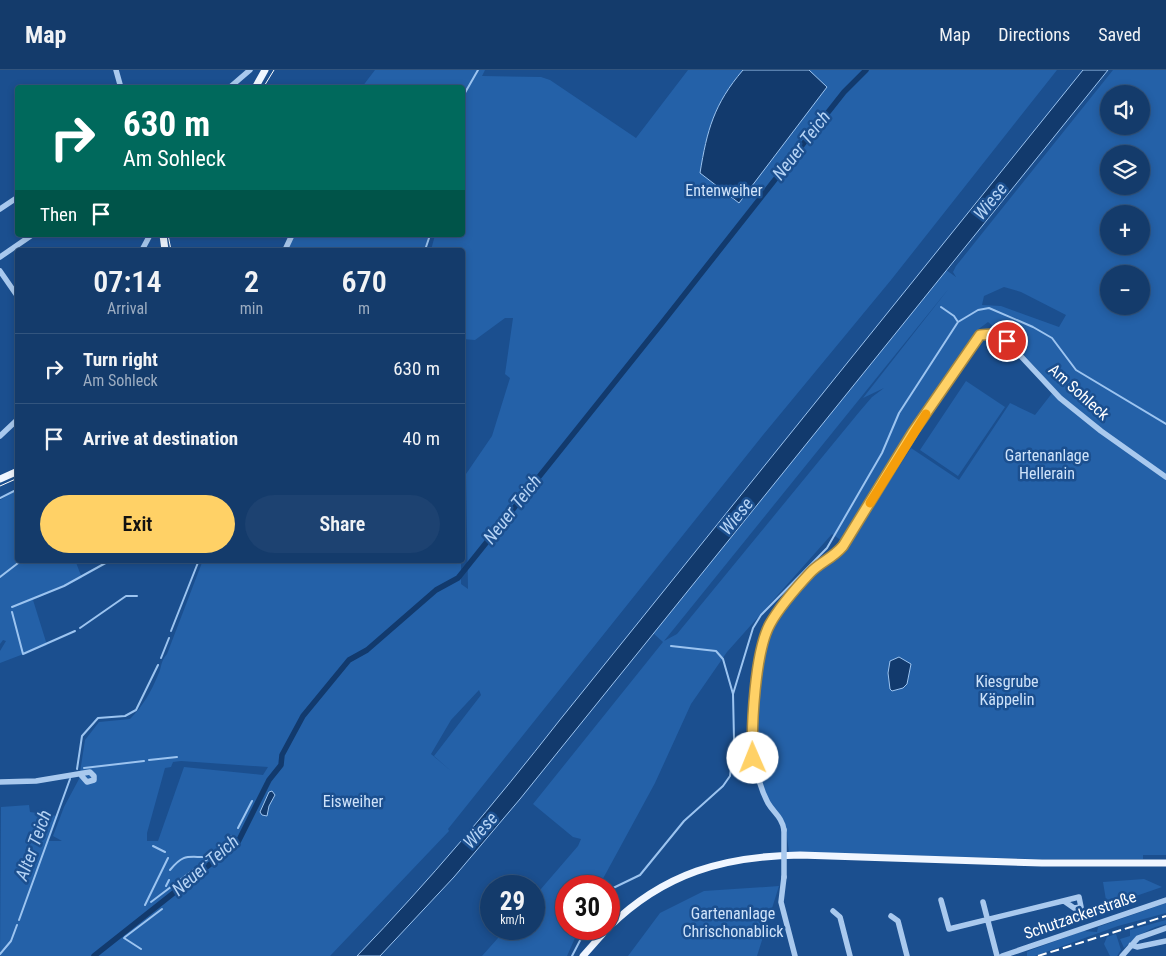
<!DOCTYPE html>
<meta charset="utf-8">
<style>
:root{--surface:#143b6b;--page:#1d4271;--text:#f1f3f6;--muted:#9dadc1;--line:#33557e;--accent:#ffd166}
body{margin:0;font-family:"Roboto Condensed",sans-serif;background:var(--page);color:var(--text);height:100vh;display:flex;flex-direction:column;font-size:19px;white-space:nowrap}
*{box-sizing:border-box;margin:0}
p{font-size:16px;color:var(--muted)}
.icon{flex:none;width:28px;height:28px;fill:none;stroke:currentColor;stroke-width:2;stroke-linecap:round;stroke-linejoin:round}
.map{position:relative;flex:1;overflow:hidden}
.sheet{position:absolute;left:15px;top:178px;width:450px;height:315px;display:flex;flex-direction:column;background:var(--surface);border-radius:5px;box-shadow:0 2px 8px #0003,0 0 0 1px var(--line)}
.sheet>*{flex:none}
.hud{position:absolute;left:15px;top:15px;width:450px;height:152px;border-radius:5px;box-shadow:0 2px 8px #0003,0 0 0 1px var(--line);background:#00695c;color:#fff;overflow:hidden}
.tools{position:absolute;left:1100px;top:15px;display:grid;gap:10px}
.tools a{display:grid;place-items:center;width:50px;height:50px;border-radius:50%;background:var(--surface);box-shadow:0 2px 8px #0003,0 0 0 1px var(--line);font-size:25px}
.speed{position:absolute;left:480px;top:805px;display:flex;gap:10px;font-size:25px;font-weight:700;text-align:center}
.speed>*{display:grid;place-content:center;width:65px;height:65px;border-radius:50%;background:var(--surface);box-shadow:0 2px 8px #0003,0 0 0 1px var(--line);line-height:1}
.speed small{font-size:12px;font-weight:400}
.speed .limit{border:8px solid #d22;background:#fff;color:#111}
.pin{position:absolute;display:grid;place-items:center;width:42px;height:42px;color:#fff;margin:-21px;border:2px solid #fff;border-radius:50%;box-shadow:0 1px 5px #0007}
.me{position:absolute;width:55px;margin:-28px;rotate:359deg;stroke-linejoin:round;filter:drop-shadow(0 0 4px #0008)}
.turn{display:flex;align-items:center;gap:18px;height:105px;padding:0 25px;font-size:22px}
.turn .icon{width:65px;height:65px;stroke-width:2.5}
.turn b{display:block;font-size:35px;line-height:42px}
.then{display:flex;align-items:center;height:48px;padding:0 25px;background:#0003;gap:10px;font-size:19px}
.eta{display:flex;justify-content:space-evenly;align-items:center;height:85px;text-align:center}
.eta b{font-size:30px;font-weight:600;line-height:35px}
.button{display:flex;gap:10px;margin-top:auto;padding:10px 25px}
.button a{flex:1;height:58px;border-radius:30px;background:var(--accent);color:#111;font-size:20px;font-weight:600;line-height:58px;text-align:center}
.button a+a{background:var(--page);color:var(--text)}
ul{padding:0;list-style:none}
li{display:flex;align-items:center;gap:15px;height:70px;padding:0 25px;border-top:1px solid var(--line)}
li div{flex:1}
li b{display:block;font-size:19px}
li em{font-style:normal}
header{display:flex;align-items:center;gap:30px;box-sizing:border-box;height:70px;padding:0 25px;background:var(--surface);border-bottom:1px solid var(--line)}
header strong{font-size:24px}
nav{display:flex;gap:28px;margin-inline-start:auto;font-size:18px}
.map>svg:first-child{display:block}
.green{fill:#2461a8;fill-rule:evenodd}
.water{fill:#123a6d;stroke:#9cc4f0}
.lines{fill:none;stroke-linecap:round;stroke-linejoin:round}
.stream{stroke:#9cc4f0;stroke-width:2}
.canal{stroke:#123a6d;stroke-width:5.5}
.minor{stroke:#a9c9ee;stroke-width:5.5}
.major{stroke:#f0f6ff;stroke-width:7}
.tram{stroke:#fff;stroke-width:1}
.rail{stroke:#fff;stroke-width:2;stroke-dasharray:9 4;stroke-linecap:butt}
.minor-bridge{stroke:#a9c9ee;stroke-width:5.5}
.route-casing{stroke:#a68842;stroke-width:12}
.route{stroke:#ffd166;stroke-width:9}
.slow{stroke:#f59e0b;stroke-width:9}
.labels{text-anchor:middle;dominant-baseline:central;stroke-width:5;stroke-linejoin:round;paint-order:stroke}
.park-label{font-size:16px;fill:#cfe3fa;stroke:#1b4f8f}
.street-label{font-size:16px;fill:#fff;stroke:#1b4f8f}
.water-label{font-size:18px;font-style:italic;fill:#b5d3f5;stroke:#1b4f8f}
</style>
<header>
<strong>Map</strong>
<nav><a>Map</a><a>Directions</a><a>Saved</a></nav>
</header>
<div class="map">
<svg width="1166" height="886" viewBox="0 0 1166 886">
<rect width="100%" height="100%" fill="#1b4f8f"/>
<path class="green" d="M375 0H485L482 6 541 7 550 10 636 68 688 0H1057L891 210 763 365 448 759 449 761 330 886H0L1 737 29 735 30 742 58 746 49 771H62L53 766 64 737 79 709 85 670 99 652 130 649C143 636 151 622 158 605 162 597 160 592 167 584L203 490H461V514L468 519 466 404 492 366 510 308 505 304 513 248H505L475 270 463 269 462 180H431L435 165H462V18L362 17ZM479 620 481 625 434 686 451 701 431 684 451 650ZM181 691 268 697 263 705 184 697 158 771H147V763L165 698 171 697 173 692Z
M1113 0H1166V785H1143V789H1031L789 782 786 760 771 738 753 688 761 581 769 555 811 502 829 491 868 444 911 378 959 410 1010 333 1035 345 1053 322 1062 327 1010 270 988 252 976 261 842 471 832 464 727 582 691 634 655 713 599 816H566V859H579L567 886H482L506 859H534V827L578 776 581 769 573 767 533 734 663 572 653 563 946 200 956 207 953 202 956 196ZM1109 24H1141V56H1109ZM1109 84H1141V116H1109ZM1109 144H1141V176H1109ZM1109 204H1141V236H1109ZM950 217 863 328 884 318 872 327 860 341 677 564 664 571ZM1004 217 1021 222 1066 245 1059 257 1001 236 982 235 984 226Z
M294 165H429L424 180H288Z
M966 311 1005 337 958 406 920 380Z
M17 420 18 490H75L82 508 33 530 47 575 0 593V581L6 571 3 570 0 574V430Z
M1144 809 1162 817 1107 836 1103 812Z
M779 816 757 886H628L660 843 704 821Z
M1166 833V843L1118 856 1035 886H1027V882L1031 880 1083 861 1097 862 1098 857Z
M1166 850V854C1151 857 1136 866 1124 878L1120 869 1130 866V860Z
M1116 864 1121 880 1117 886H1110L1104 874 1107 867Z"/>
<path class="water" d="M743 0H809L827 17 739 133 700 103C707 60 714 34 743 0Z
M1083 0H1108L520 729 454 807 380 886H357C429 811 495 733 559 651Z
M899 587 911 594 907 614 903 618 892 621 890 619 888 603 890 591Z
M272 721 275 725 269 736 267 746 262 745 260 742 269 722Z"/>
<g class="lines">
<path class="stream" d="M462 28 478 0
M425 180 430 165
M958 252 978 240 989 238 1033 257 1052 268 1076 300 1166 354
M0 428 18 419
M0 507 22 490
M12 537 64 516 111 490H142
M12 542 23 584 75 561
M80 558 126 526H137
M171 561 199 490
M161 588 169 568
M733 624 753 558 761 545 827 478 882 383 899 343 958 252 954 246 941 237
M149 690 177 687
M84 698 144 691
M77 699 82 666 98 648 125 646 136 640 158 595
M266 713 268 711
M238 758 252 731
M153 776 165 782
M170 800C185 782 188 788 211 787
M166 816 169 810
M609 820 640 805 684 751 723 716 730 706 734 669 733 624 723 589 716 581 671 576
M151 832 221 779 231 766
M145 835 168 788
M19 850 70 709
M125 867 162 839
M124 868 141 879
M0 884 11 871 17 855
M572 886 586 859"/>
<path class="canal" d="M94 886 238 772 269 710 281 695 282 685 303 646 349 590 367 580 436 520 458 508 662 253 844 22 866 0"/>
<path class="minor" d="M116 0 121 18
M229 18 250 0
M0 139 18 127
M142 180 150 165
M285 180 292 165
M0 187 32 165
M0 201 18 227
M0 366 18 349
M0 712 36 711 90 702 94 706V710L87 712 80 704
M784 760C782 747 774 743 768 733 759 716 754 692 752 672 755 644 755 594 764 569 772 544 792 522 810 503 820 492 832 489 843 477L913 362 981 265 993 264 1003 267 1060 328 1101 361 1166 407
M784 807 781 832 795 886
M941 830 949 859 1079 827 1081 837 1074 838 1064 831
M983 832 997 886
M833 841 840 847 850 886
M891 846 898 851 907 886
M1131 875 1137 877 1166 871
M1002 886 1166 830
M1122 886 1138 868 1166 858"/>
<path class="major" d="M255 18 265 0
M163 165 165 180
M0 409 18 401
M609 857C664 803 724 786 800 785L1042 793H1166
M583 886 607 859"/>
<path class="tram" d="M263 18 274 0
M168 165 171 180
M0 416 18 408"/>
<path class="rail" d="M1038 886 1166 846"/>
<path class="minor-bridge" d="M784 760V807"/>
</g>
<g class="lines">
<defs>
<path id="route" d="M753 688C751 657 755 581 770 554 780 536 796 518 810 503 820 492 832 489 843 476L913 362 980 265 993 264 1007 271"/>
</defs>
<use href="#route" class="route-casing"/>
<use href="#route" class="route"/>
<path class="slow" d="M870 433 926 344"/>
</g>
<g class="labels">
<g class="park-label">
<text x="724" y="120">Entenweiher</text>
<text x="1047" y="385">Gartenanlage<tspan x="1047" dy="18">Hellerain</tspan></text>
<text x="1007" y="611">Kiesgrube<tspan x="1007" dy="18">Käppelin</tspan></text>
<text x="353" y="731">Eisweiher</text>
<text x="733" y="843">Gartenanlage<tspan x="733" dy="18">Chrischonablick</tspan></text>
</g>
<g class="street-label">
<text transform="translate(1079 322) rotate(42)">Am Sohleck</text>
<text transform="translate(1080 845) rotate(-19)">Schutzackerstraße</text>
</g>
<g class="water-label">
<text transform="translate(801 75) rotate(-52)">Neuer Teich</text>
<text transform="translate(990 131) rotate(-51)">Wiese</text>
<text transform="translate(512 439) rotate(-52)">Neuer Teich</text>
<text transform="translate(736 446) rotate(-51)">Wiese</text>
<text transform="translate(480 760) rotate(-48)">Wiese</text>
<text transform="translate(33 775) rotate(-70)">Alter Teich</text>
<text transform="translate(205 795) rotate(-41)">Neuer Teich</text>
</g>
</g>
</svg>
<div class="tools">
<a><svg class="icon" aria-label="sound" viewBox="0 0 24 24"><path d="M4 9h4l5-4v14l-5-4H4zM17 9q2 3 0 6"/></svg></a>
<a><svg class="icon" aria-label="layers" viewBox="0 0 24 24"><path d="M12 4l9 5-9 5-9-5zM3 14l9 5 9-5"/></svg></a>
<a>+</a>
<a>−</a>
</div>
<div class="speed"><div>29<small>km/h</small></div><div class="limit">30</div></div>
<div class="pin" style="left:1007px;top:271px;background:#d93025"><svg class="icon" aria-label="arrive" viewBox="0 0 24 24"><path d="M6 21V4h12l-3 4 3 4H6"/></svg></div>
<svg class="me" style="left:753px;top:688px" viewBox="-20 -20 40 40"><circle r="19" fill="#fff"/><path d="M0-13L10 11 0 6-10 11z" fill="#ffd166"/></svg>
<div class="hud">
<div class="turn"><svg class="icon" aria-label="right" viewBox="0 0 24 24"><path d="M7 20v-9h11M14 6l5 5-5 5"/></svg><div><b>630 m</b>Am Sohleck</div></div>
<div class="then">Then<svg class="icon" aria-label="arrive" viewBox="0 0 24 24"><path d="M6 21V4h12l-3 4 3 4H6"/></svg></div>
</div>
<section class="sheet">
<div class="eta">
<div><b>07:14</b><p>Arrival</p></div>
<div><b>2</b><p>min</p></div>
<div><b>670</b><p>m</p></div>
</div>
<ul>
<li><svg class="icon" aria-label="right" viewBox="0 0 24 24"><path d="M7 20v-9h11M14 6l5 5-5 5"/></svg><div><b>Turn right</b><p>Am Sohleck</p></div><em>630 m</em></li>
<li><svg class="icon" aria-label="arrive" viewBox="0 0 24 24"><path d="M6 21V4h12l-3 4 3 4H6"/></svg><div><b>Arrive at destination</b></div><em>40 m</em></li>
</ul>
<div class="button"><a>Exit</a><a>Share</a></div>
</section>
</div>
